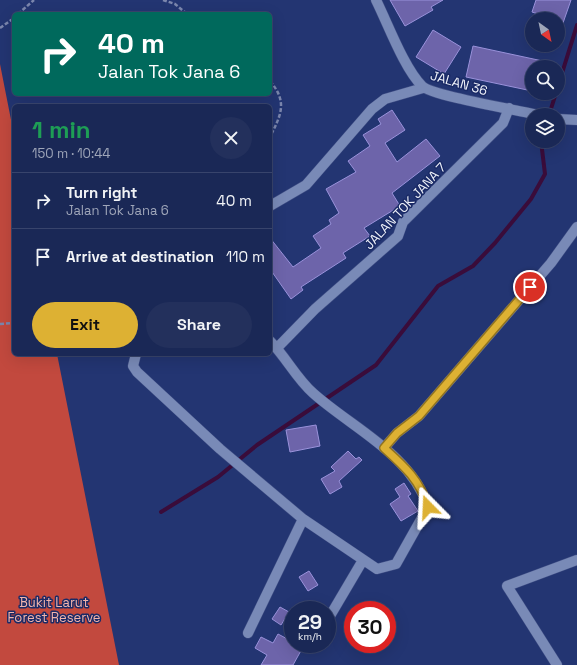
<!DOCTYPE html>
<meta charset="utf-8">
<style>
:root{--surface:#1a2856;--page:#23305c;--text:#f1f3f6;--muted:#9fa6b9;--line:#38446c;--accent:#ddb133}
body{margin:0;font-family:"Space Grotesk",sans-serif;background:var(--page);color:var(--text);height:100vh;display:flex;flex-direction:column;font-size:15px;white-space:nowrap}
*{box-sizing:border-box;margin:0}
p{font-size:13px;color:var(--muted)}
.icon{flex:none;width:22px;height:22px;fill:none;stroke:currentColor;stroke-width:2;stroke-linecap:round;stroke-linejoin:round}
.map{position:relative;flex:1;overflow:hidden}
.panel{position:absolute;left:12px;top:104px;width:260px;height:252px;display:flex;flex-direction:column;background:var(--surface);border-radius:6px;box-shadow:0 4px 16px #0002,0 0 0 1px var(--line)}
.panel>*{flex:none}
.hud{position:absolute;left:12px;top:12px;width:260px;height:84px;border-radius:6px;box-shadow:0 4px 16px #0002,0 0 0 1px var(--line);background:#00695c;color:#fff;overflow:hidden}
.needle{width:26px;rotate:147deg}
.buttons{position:absolute;left:525px;top:12px;display:grid;gap:8px}
.buttons a{display:grid;place-items:center;width:40px;height:40px;border-radius:50%;background:var(--surface);box-shadow:0 4px 16px #0002,0 0 0 1px var(--line);font-size:20px}
.speed{position:absolute;left:284px;top:601px;display:flex;gap:8px;font-size:20px;font-weight:700;text-align:center}
.speed>*{display:grid;place-content:center;width:52px;height:52px;border-radius:50%;background:var(--surface);box-shadow:0 4px 16px #0002,0 0 0 1px var(--line);line-height:1}
.speed small{font-size:10px;font-weight:400}
.speed .limit{border:6px solid #d22;background:#fff;color:#111}
.pin{position:absolute;display:grid;place-items:center;width:34px;height:34px;color:#fff;margin:-17px;border:2px solid #fff;border-radius:50%;box-shadow:0 1px 4px #0007}
.me{position:absolute;width:44px;margin:-22px;rotate:339deg;stroke-linejoin:round;filter:drop-shadow(0 0 3px #0008)}
.turn{display:flex;align-items:center;gap:14px;height:84px;padding:0 20px;font-size:18px}
.turn .icon{width:52px;height:52px;stroke-width:2.5}
.turn b{display:block;font-size:28px;line-height:34px}
.round{display:grid;place-items:center;flex:none;width:42px;height:42px;border-radius:21px;background:var(--page)}
.headline{display:flex;align-items:center;justify-content:space-between;height:68px;padding:0 20px}
h1{font-size:24px;font-weight:700;line-height:30px;color:#1e9e55}
.primary-button{display:flex;gap:8px;margin-top:auto;padding:8px 20px}
.primary-button a{flex:1;height:46px;border-radius:24px;background:var(--accent);color:#111;font-size:16px;font-weight:700;line-height:46px;text-align:center}
.primary-button a+a{background:var(--page);color:var(--text)}
ul{padding:0;list-style:none}
li{display:flex;align-items:center;gap:12px;height:56px;padding:0 20px;border-top:1px solid var(--line)}
li div{flex:1}
li b{display:block;font-size:15px}
li em{font-style:normal}
.map>svg:first-child{display:block}
.forest{fill:#c2493e}
.lines{fill:none;stroke-linecap:round;stroke-linejoin:round}
.stream{stroke:#3a0c3a;stroke-width:4}
.building{fill:#6d64aa;stroke:#9a92db}
.minor-casing{stroke:#404f85;stroke-width:11}
.path{stroke:#7b86ad;stroke-width:2.5;stroke-dasharray:4 2;stroke-linecap:butt}
.minor{stroke:#798ab7;stroke-width:10}
.route-casing{stroke:#907321;stroke-width:10}
.route{stroke:#ddb133;stroke-width:7}
.labels{text-anchor:middle;dominant-baseline:central;stroke-width:3;stroke-linejoin:round;paint-order:stroke}
.street-label{font-size:13px;fill:#eff2fa;stroke:#1a2a66}
.park-label{font-size:13px;fill:#f3b4ab;stroke:#1a2a66}
</style>
<div class="map">
<svg width="577" height="665" viewBox="0 0 577 665">
<rect width="100%" height="100%" fill="#233572"/>
<path class="forest" d="M0 64 14 135V354H57L119 665H0Z"/>
<g class="lines">
<path class="stream" d="M558 86 577 25
M549 115 556 93
M161 512 218 477 257 445 376 365 438 286 473 266 495 243 531 199 545 174 541 141"/>
</g>
<path class="building" d="M390 0H443L431 7 433 10 405 26Z
M536 0H571L563 23 558 21V19H553L532 12Z
M433 30 461 47 444 74 416 57Z
M473 46 552 63 551 67H532V91L466 77Z
M392 110 405 130 385 143 397 162 426 139 440 156 392 193 400 206 364 228 370 236 343 253 346 258 301 287 303 290 291 299 270 269V238L293 267 321 248 313 236 331 224 329 220 339 213 326 189 356 172 348 161 370 146 363 135 381 124 378 119Z
M316 425 320 446 290 452 286 430Z
M348 451 356 459 359 457 362 460 339 481 342 487 330 494 321 479 335 471 331 467Z
M404 483 411 494 408 496 418 511 401 521 390 504 400 497 395 489Z
M309 571 318 585 308 591 299 577Z
M280 607 289 612 281 625 272 619Z
M278 634 293 642V644L303 647 293 665H261L267 655 255 648 261 637 273 643Z"/>
<g class="lines">
<defs>
<path id="minor" d="M376 0C388 24 404 68 422 86 432 96 518 110 538 115
M558 119 577 120
M270 206 306 185 372 109 385 99 423 88
M277 348 315 309 398 236 403 222 503 123 509 108
M136 354 133 366 137 372 220 449 303 519 377 569 396 564 428 507C411 454 352 428 313 393 296 378 286 357 270 341
M384 448 397 433 419 416 551 263 577 227
M327 621 363 560
M248 633 303 519
M557 665 507 586 577 560"/>
</defs>
<use href="#minor" class="minor-casing"/>
<path class="path" d="M163 0 175 4 187 14
M18 14 34 0
M0 28 14 18
M270 81C288 102 281 115 270 137
M0 324 14 323"/>
<use href="#minor" class="minor"/>
</g>
<g class="lines">
<defs>
<path id="route" d="M428 507C420 480 404 466 384 448L397 433 419 416 530 287"/>
</defs>
<use href="#route" class="route-casing"/>
<use href="#route" class="route"/>
</g>
<g class="labels">
<g class="street-label">
<text transform="translate(459 83) rotate(16)">JALAN 36</text>
<text transform="translate(405 206) rotate(-47)">JALAN TOK JANA 7</text>
</g>
<g class="park-label">
<text x="54" y="602">Bukit Larut<tspan x="54" dy="15">Forest Reserve</tspan></text>
</g>
</g>
</svg>
<div class="buttons">
<a><svg class="needle" viewBox="-14 -14 28 28"><path d="M0-13l5 13h-10z" fill="#e53935"/><path d="M0 13l5-13h-10z" fill="#9fa6b9"/></svg></a>
<a><svg class="icon" aria-label="search" viewBox="0 0 24 24"><circle cx="10" cy="10" r="6"/><path d="M15 15l6 6"/></svg></a>
<a><svg class="icon" aria-label="layers" viewBox="0 0 24 24"><path d="M12 4l9 5-9 5-9-5zM3 14l9 5 9-5"/></svg></a>
</div>
<div class="speed"><div>29<small>km/h</small></div><div class="limit">30</div></div>
<div class="pin" style="left:530px;top:287px;background:#d93025"><svg class="icon" aria-label="arrive" viewBox="0 0 24 24"><path d="M6 21V4h12l-3 4 3 4H6"/></svg></div>
<svg class="me" style="left:428px;top:507px" viewBox="-20 -20 40 40"><path d="M0-17L14 15 0 8-14 15z" fill="#ddb133" stroke="#fff" stroke-width="4"/></svg>
<div class="hud">
<div class="turn"><svg class="icon" aria-label="right" viewBox="0 0 24 24"><path d="M7 20v-9h11M14 6l5 5-5 5"/></svg><div><b>40 m</b>Jalan Tok Jana 6</div></div>
</div>
<section class="panel">
<div class="headline"><div><h1>1 min</h1><p>150 m · 10:44</p></div><a class="round"><svg class="icon" aria-label="close" viewBox="0 0 24 24"><path d="M6 6l12 12M18 6L6 18"/></svg></a></div>
<ul>
<li><svg class="icon" aria-label="right" viewBox="0 0 24 24"><path d="M7 20v-9h11M14 6l5 5-5 5"/></svg><div><b>Turn right</b><p>Jalan Tok Jana 6</p></div><em>40 m</em></li>
<li><svg class="icon" aria-label="arrive" viewBox="0 0 24 24"><path d="M6 21V4h12l-3 4 3 4H6"/></svg><div><b>Arrive at destination</b></div><em>110 m</em></li>
</ul>
<div class="primary-button"><a>Exit</a><a>Share</a></div>
</section>
</div>
